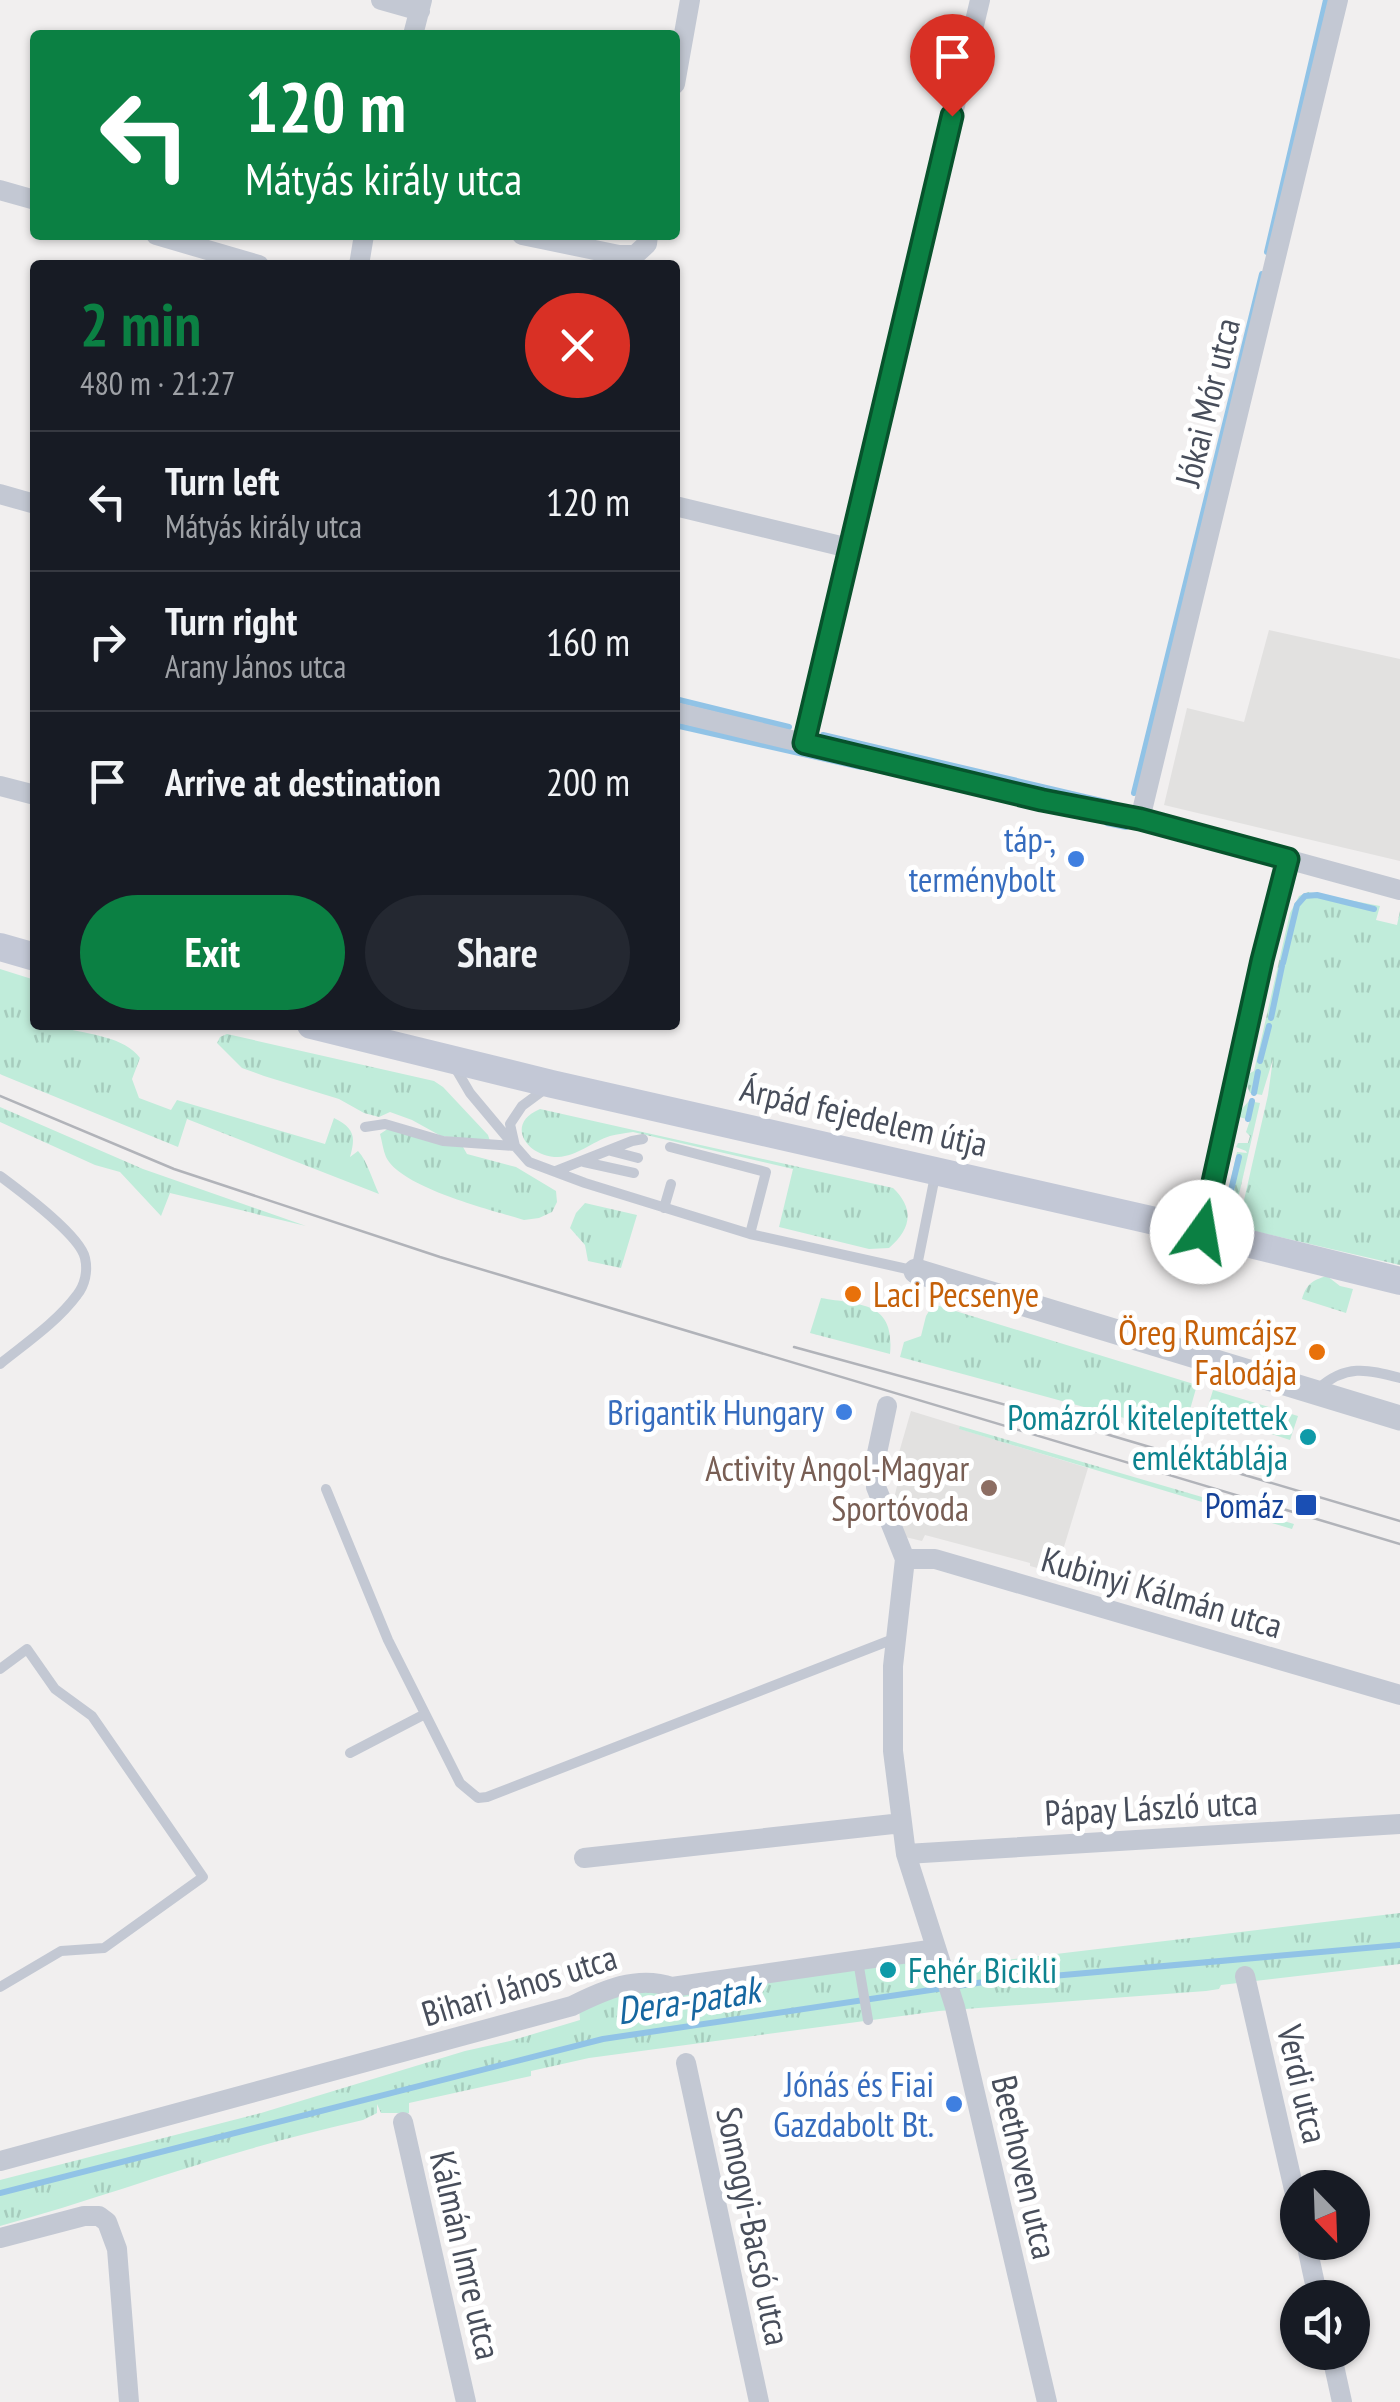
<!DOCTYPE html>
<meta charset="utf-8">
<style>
:root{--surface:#171b24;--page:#242831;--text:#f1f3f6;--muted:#9ea1a6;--line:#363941;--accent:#0b8043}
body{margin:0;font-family:"PT Sans Narrow",sans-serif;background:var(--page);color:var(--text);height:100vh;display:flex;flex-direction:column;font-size:38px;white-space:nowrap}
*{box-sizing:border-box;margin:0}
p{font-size:32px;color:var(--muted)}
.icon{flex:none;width:55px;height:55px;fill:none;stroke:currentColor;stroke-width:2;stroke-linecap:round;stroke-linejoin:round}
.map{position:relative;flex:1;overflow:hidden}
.panel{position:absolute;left:30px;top:260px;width:650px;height:770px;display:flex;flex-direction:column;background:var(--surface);border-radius:10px;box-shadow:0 2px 8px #0004}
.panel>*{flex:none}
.banner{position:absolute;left:30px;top:30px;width:650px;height:210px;border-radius:10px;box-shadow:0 2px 8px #0004;background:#0b8043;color:#fff;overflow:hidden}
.needle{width:65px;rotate:157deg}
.fabs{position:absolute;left:1280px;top:2170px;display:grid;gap:20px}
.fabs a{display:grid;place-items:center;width:90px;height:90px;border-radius:50%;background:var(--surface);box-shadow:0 2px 8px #0004;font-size:50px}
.pin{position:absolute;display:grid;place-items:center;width:85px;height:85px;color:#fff;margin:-102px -42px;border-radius:50% 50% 50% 0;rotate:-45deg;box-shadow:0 0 10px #0007}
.pin .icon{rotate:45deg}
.me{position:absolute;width:110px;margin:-55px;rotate:13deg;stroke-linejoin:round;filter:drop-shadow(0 0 8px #0008)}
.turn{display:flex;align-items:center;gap:35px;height:210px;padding:0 50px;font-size:45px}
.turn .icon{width:130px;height:130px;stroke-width:2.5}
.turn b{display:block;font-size:70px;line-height:85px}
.round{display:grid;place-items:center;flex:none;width:105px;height:105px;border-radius:52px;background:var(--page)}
.head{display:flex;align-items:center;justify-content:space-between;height:170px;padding:0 50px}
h1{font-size:60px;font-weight:700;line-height:75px;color:var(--accent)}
.cta{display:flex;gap:20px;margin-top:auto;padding:20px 50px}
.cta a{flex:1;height:115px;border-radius:60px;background:var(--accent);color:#fff;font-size:40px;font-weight:700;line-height:115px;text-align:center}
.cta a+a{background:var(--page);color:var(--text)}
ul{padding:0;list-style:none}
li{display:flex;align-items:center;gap:30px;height:140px;padding:0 50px;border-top:2px solid var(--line)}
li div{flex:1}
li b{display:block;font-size:38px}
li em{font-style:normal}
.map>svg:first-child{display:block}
.education{fill:#e2e1e0}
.grass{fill:url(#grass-tufts)}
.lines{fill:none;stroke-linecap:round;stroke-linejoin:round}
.stream{stroke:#91c3e6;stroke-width:6}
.service{stroke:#c3c8d3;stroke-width:10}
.minor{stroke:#c3c8d3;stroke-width:20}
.tertiary{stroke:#c3c8d3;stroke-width:25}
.secondary{stroke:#c3c8d6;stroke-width:28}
.tram{stroke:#b1b3b9;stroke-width:2.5}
.route-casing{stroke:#07532c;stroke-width:25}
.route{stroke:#0b8043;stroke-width:18}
.shop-dot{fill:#3f7fe0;stroke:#fff;stroke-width:4}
.food-dot{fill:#e8710a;stroke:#fff;stroke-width:4}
.culture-dot{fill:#0f9aa8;stroke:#fff;stroke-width:4}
.education-dot{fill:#8d6e63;stroke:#fff;stroke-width:4}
.transit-dot{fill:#1a4fb4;stroke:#fff;stroke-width:4}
.labels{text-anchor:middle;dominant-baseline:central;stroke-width:10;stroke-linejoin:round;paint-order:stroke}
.street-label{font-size:35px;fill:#484e5b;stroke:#fff}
.shop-label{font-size:35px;fill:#366cbe;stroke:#fff;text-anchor:end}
.food-label{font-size:35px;fill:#c56008;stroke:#fff;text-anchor:start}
.culture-label{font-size:35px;fill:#0d838f;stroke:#fff;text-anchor:end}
.education-label{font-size:35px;fill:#785e54;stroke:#fff;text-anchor:end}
.transit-label{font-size:35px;fill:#164399;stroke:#fff;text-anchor:end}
.water-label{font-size:38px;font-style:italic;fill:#1667a0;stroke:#fff}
</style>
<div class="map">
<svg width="1400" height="2402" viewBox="0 0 1400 2402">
<defs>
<pattern id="grass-tufts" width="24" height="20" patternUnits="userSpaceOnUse" patternTransform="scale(2.5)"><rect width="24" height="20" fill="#c0ecda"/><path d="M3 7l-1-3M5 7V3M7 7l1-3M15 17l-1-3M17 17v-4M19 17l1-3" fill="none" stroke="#a6ccbd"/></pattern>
</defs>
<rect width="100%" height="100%" fill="#f1efef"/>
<path class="education" d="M1269 630 1400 659V861L1164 805 1187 708 1244 722Z
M911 1411 960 1426V1429L1088 1468 1056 1573 1030 1566V1563L925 1535 922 1541 901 1536 893 1503 900 1473 898 1456Z"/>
<path class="grass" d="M1308 892 1380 906 1376 920 1397 925 1400 911V1265L1228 1225V1220L1239 1222 1268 1095 1273 1059 1262 1095 1250 1093 1247 1086 1250 1073 1254 1071 1290 913 1299 896Z
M0 969 35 980V1025H64V1028C88 1034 125 1037 140 1058L132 1079 139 1098 171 1110 177 1100 325 1144 334 1118C354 1128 356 1136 350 1157L358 1151C367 1160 373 1182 379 1194L187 1119 178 1147 2 1075 0 1074Z
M227 1034 434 1081 443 1087 488 1135 490 1141 441 1136 412 1120 390 1112 379 1117 364 1113 339 1099 264 1076 242 1068 217 1043 220 1037Z
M1249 1101 1260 1103 1234 1216 1218 1211 1223 1192H1228L1237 1152 1247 1153 1246 1151 1236 1147 1238 1143H1248L1250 1136 1246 1132 1250 1120 1239 1117 1240 1111Z
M0 1107 143 1169 306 1226 170 1193 161 1216 120 1172 95 1165 0 1122Z
M540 1109 893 1188C915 1209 911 1229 889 1248L869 1249 779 1227 793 1169 633 1132C626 1133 617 1134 610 1136 592 1142 577 1156 558 1157 527 1157 504 1124 540 1109Z
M389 1128 463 1147 467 1154 516 1167 556 1191 557 1202 552 1212 539 1218 524 1220C492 1210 401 1188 386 1157 383 1150 382 1141 380 1134Z
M585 1203 637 1215 621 1268 588 1261 585 1245 570 1228 576 1213Z
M1327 1276 1340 1286 1353 1289 1346 1313 1302 1299C1306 1285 1312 1280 1327 1276Z
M821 1298C862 1305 895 1302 890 1354L810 1333Z
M936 1305 1197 1385 1183 1434 900 1357 904 1342 921 1336 926 1316 932 1306Z
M1213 1390 1298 1416 1290 1440 1206 1413Z
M960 1426 1294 1524 1292 1529 959 1429Z
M1400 1913V1964L1221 1985 1219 1989 1206 1991 939 2011 589 2058 531 2071V2076L409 2103V2113H381L377 2104V2113L363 2120C325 2129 287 2138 250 2149 166 2173 84 2203 0 2226V2180L261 2113 465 2051 510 2041 580 2020 579 2007 607 1997 923 1954 932 1983 959 1977 955 1966Z"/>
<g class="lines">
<path class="stream" d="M1267 252 1326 0
M675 699 789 727
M675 725 861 767
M823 735 1110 803
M1134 793 1262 274
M1107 823 1126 827
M1283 963 1297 905 1305 896 1317 895 1374 909
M1271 1018 1282 966
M1260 1061 1269 1026
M1254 1093 1258 1072
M1248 1119 1252 1101
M1227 1207 1239 1157
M0 2193 603 2039 984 1982 1400 1945"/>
<path class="service" d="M453 1064 470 1093 511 1142
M545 1089 522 1106 510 1124 515 1146 529 1162 585 1183 750 1234 916 1271 936 1171
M365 1127 385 1124 443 1141 515 1146
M670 1147 766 1172 750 1234
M611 1151 638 1158
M584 1162 634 1173
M556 1171 632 1141 643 1139
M0 1176C20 1191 80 1235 85 1258 88 1271 85 1285 77 1295 57 1322 26 1343 0 1364
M664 1208 671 1184
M1318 1389C1345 1364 1367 1369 1400 1378
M326 1489 388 1640 460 1783 478 1798 487 1797 896 1638
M0 1669 27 1649 55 1689 92 1716 203 1877 104 1948 61 1951 0 1987
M350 1753 425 1714
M858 1961 868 2020"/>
<path class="minor" d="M381 0 420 11
M413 35 422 0
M675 84 690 0
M0 190 35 200
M156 235 259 265
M522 235 619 255H635L647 244 648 235
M359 265 364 235
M0 494 35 504
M675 506 849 548
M675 712 1041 800 1140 819 1400 890
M804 743 980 0
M0 786 35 795
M1140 819 1338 0
M1202 1233 1263 960 1284 881 1288 859
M887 1406 877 1453 876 1487 905 1559 893 1666V1751L906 1854 955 2007 1047 2402
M905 1559H935L1400 1695
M906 1854 1400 1824
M584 1858 902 1823
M1245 1976 1298 2207
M686 2063 759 2402
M403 2122 466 2402
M0 2161 572 2006C604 1990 637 1975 672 1987L936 1949
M0 2238 84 2216H99L107 2222 117 2249 129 2402
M1306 2242 1318 2298
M1331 2352 1342 2402"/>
<path class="tertiary" d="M916 1271 1400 1418"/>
<path class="secondary" d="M0 947 35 957
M311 1025 552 1084 1177 1226 1400 1281"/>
<path class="tram" d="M0 1096 174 1169 440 1257 1400 1544
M794 1347 1028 1411 1400 1521"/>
</g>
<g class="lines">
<defs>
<path id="route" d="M952 116 804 743 1042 800 1140 819 1288 859 1262 960 1202 1232"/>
</defs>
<use href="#route" class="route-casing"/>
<use href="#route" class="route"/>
</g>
<g class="shop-dot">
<circle cx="1076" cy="859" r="10"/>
<circle cx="844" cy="1412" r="10"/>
<circle cx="954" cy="2104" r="10"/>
</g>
<g class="food-dot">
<circle cx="853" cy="1294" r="10"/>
<circle cx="1317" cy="1352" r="10"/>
</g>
<g class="culture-dot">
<circle cx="1308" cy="1437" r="10"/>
<circle cx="888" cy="1970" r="10"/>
</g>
<circle class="education-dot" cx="989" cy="1488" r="10"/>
<rect class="transit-dot" x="1294" y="1493" width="24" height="24" rx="5"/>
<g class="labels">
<g class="street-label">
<text transform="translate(1207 402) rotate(-76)">Jókai Mór utca</text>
<text transform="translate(864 1116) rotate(13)">Árpád fejedelem útja</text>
<text transform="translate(1162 1592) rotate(16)">Kubinyi Kálmán utca</text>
<text transform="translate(1151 1807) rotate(-3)">Pápay László utca</text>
<text transform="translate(519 1985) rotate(-17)">Bihari János utca</text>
<text transform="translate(1303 2084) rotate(77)">Verdi utca</text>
<text transform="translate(1025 2167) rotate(77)">Beethoven utca</text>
<text transform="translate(754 2226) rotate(78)">Somogyi-Bacsó utca</text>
<text transform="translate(466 2255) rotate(77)">Kálmán Imre utca</text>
</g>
<g class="shop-label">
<text x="1056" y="839">táp-,<tspan x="1056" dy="40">terménybolt</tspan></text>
<text x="824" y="1412">Brigantik Hungary</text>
<text x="934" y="2084">Jónás és Fiai<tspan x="934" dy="40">Gazdabolt Bt.</tspan></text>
</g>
<g class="food-label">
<text x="873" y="1294">Laci Pecsenye</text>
<text x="1297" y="1332" text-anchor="end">Öreg Rumcájsz<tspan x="1297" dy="40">Falodája</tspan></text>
</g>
<g class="culture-label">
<text x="1288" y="1417">Pomázról kitelepítettek<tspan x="1288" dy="40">emléktáblája</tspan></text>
<text x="908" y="1970" text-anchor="start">Fehér Bicikli</text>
</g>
<g class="education-label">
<text x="969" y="1468">Activity Angol-Magyar<tspan x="969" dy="40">Sportóvoda</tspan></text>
</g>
<g class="transit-label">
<text x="1284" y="1505">Pomáz</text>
</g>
<g class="water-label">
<text transform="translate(688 1999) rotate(-9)">Dera-patak</text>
</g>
</g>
</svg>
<div class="fabs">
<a><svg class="needle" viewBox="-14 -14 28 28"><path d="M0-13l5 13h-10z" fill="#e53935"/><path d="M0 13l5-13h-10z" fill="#9ea1a6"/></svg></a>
<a><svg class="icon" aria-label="sound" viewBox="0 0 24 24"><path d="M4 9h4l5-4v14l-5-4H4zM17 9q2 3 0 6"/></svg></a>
</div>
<div class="pin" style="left:952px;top:116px;background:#d93025"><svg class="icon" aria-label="arrive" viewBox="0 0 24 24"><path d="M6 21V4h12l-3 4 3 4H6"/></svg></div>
<svg class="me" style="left:1202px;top:1232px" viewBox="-20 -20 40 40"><circle r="19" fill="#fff"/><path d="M0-13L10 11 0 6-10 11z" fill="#0b8043"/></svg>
<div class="banner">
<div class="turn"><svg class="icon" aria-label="left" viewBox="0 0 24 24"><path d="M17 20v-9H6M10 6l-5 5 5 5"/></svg><div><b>120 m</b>Mátyás király utca</div></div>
</div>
<section class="panel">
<div class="head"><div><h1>2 min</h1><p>480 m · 21:27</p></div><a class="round" style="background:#d93025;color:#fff"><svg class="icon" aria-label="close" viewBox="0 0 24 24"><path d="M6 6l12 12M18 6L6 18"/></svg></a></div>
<ul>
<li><svg class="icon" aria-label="left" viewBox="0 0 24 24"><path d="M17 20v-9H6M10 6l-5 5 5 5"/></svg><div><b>Turn left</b><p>Mátyás király utca</p></div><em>120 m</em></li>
<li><svg class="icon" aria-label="right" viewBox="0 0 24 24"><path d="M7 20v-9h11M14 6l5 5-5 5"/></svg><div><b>Turn right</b><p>Arany János utca</p></div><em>160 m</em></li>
<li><svg class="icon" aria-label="arrive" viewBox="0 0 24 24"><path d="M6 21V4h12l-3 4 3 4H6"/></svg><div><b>Arrive at destination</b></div><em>200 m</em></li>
</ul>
<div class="cta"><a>Exit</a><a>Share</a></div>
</section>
</div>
